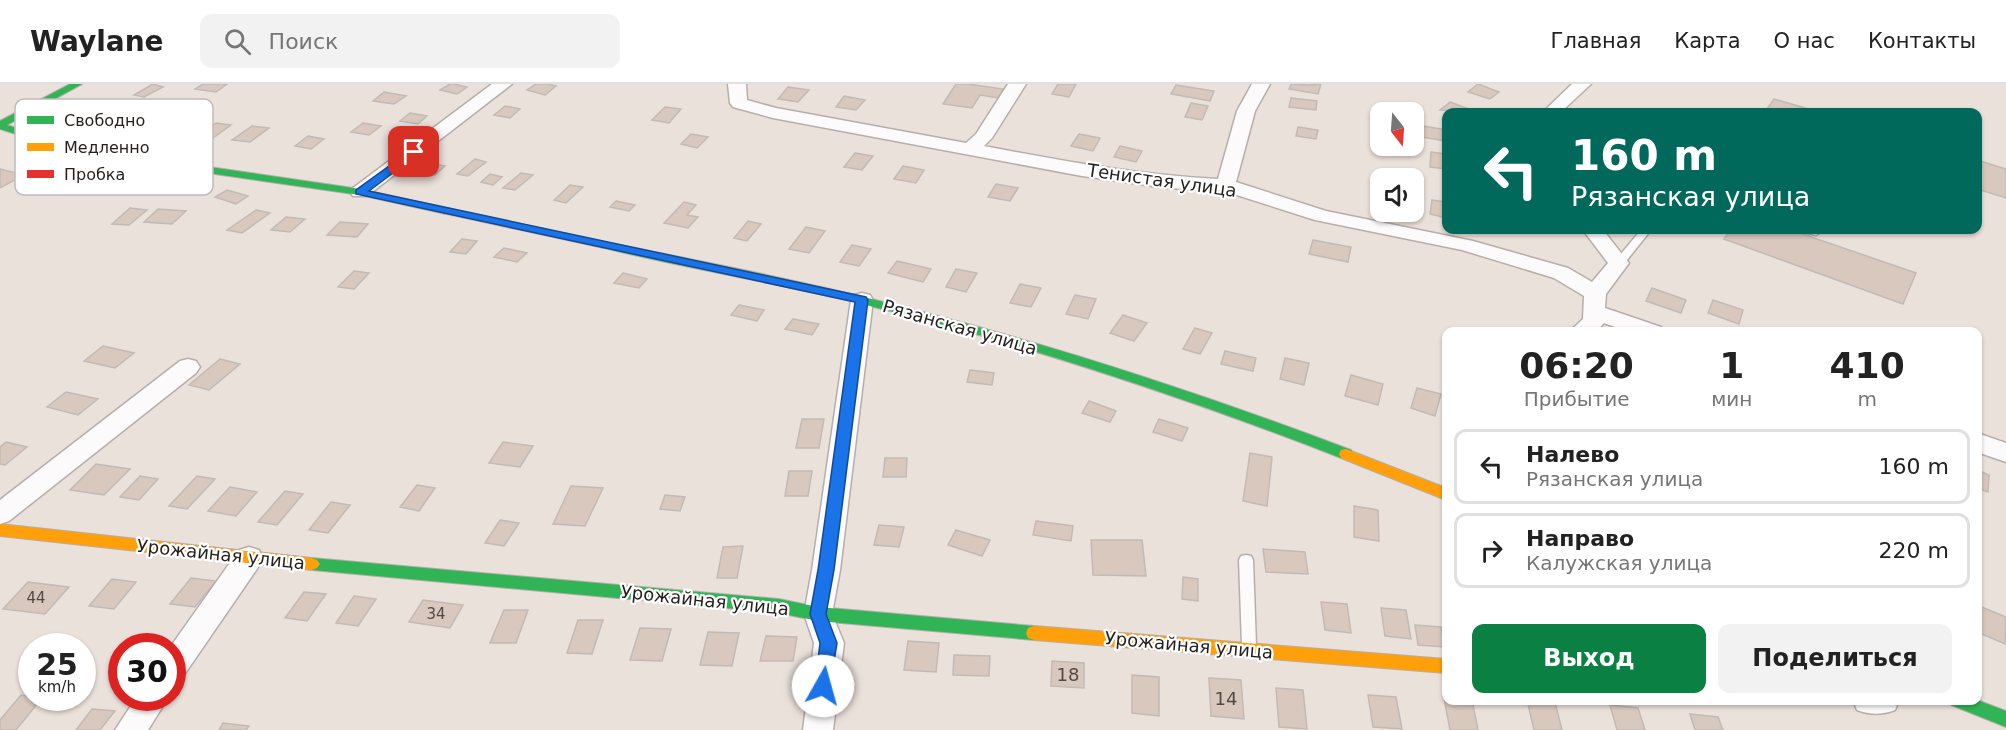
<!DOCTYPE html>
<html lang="ru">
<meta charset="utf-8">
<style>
:root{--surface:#fff;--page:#f2f2f2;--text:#222;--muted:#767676;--line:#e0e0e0;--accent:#0b8043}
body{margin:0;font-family:"DejaVu Sans",sans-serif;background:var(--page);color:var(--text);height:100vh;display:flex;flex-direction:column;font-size:22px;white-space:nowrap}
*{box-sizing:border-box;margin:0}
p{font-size:20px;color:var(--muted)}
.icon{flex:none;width:33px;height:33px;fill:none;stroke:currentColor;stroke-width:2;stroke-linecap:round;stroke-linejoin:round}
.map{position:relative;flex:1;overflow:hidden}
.panel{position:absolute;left:1442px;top:243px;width:540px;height:378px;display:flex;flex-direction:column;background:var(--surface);border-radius:12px;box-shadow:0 2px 4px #0004}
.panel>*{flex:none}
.top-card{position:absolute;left:1442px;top:24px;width:540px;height:126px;border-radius:12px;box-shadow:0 2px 4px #0004;background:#00695c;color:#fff;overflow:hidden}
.needle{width:39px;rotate:163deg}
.buttons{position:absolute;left:1370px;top:18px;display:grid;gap:12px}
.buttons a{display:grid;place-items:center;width:54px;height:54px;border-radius:12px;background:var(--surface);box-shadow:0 2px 4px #0004;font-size:30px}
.speed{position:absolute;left:18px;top:549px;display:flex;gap:12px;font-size:30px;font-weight:700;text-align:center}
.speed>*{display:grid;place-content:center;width:78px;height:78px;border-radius:50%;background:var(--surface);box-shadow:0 2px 4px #0004;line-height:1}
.speed small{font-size:15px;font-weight:400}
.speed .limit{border:9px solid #d22;background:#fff;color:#111}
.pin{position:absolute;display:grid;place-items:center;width:51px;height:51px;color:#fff;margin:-26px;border-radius:12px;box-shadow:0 3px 9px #0006}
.me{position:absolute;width:66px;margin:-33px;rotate:7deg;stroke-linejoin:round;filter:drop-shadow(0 0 4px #0008)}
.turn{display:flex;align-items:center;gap:21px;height:126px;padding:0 30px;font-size:27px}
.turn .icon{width:78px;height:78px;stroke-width:2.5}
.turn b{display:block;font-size:42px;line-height:51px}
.eta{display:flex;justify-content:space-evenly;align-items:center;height:102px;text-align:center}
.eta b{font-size:36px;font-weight:700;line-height:42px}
.action{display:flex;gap:12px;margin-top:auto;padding:12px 30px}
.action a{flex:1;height:69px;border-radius:12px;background:var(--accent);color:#fff;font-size:24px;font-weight:700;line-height:69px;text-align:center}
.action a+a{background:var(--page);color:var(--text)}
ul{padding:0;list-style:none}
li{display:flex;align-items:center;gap:18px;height:75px;margin:0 12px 9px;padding:0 18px;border:3px solid var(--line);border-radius:12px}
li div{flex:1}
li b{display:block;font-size:22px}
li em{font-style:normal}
header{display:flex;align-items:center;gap:36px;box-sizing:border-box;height:84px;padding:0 30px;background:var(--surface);border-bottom:2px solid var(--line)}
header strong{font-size:28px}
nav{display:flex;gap:33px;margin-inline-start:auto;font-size:21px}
.search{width:420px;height:54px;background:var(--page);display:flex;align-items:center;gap:15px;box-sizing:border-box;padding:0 21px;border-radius:12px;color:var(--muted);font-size:22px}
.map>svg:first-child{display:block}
.building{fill:#d8c8be;stroke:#c2bab6;stroke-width:1.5}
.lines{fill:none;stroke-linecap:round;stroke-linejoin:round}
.lane-casing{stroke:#b6aeaa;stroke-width:3}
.street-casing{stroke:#b6aeaa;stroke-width:3}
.fast-casing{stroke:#b6aeaa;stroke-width:2}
.slow-casing{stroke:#b6aeaa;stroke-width:2}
.jam-casing{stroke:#b6aeaa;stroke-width:2}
.lane{fill:#fcfafa;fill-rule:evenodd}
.street{fill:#fcfafa;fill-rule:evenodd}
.fast{fill:#30b455;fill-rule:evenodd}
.slow{fill:#ff9f0a;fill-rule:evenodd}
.jam{fill:#e5322d;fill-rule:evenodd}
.route{fill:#1a73e8;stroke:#114b97;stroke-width:1.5}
.labels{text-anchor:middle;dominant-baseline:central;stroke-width:4.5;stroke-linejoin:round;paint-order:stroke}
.number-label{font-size:15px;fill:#524944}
.street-label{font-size:18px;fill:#251f1b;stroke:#fff}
.near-number-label{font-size:18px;fill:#524944}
.key{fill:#fff;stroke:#bebcbb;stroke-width:1.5}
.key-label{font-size:16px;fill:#251f1b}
</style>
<header>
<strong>Waylane</strong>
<div class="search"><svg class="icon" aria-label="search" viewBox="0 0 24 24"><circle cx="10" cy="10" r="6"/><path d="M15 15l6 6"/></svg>Поиск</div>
<nav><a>Главная</a><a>Карта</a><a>О нас</a><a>Контакты</a></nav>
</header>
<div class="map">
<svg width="2006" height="646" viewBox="0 0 2006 646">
<rect width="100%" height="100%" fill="#ebe1db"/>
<path class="building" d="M153 0 163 3 144 13 134 11Z
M203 0H227L216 8 195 5Z
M450 0H454L467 3 457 10 440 6Z
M536 0H547L556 2 545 11 527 6Z
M956 0H968L1003 5 999 14 980 11 972 24 943 20Z
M1058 0H1076L1069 13 1052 10Z
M1291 0 1309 1 1321 0 1318 10 1289 5Z
M1478 0 1499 8 1490 15 1468 8Z
M1176 1 1214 7 1210 17 1171 10Z
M788 3 809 6 798 18 778 15Z
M384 8 406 12 394 20 373 17Z
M844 12 865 16 856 26 836 23Z
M1291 14 1317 17 1316 26 1289 23Z
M1774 15 1819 28H1765Z
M1450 18 1469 25 1464 28 1440 26Z
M1191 19 1208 22 1202 36 1185 33Z
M505 22 520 25 510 34 494 31Z
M665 23 681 25 669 39 652 36Z
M410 29 427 32 418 40 400 37Z
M216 39 231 41 213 54 197 52Z
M363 39 381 42 369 51 351 48Z
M252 42 269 44 250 58 232 56Z
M1424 42 1446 46V57L1421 53Z
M1298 43 1318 46 1316 55 1296 52Z
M691 50 708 53 697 64 681 60Z
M1079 50 1100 54 1093 67 1071 62Z
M308 52 324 55 311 65 295 62Z
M1120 62 1142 67 1136 78 1114 73Z
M1431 68 1446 70V85L1430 83Z
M855 69 873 72 862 86 844 83Z
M475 75 486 78 468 92 457 90Z
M1977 76 2006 85V114L1977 105Z
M421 78 445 82 435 91 411 87Z
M903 82 924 86 916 99 894 95Z
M0 85 24 91 0 104Z
M521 89 533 91 515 106 503 104Z
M490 90 502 93 493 101 481 98Z
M996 100 1018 104 1010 117 988 113Z
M570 101 583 103 566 119 554 116Z
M227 106 248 112 236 120 215 113Z
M1432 116 1446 118V134L1430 130Z
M616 117 635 121 629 127 610 123Z
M684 118 696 121 687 131 698 133 688 144 664 139Z
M130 124 147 126 129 141 112 140Z
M158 125 186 127 172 140 144 138Z
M256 126 270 129 242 149 227 146Z
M286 133 305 135 290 148 271 146Z
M748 137 761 140 747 157 734 154Z
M340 138 368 140 357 153 327 151Z
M806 143 825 147 809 169 789 165Z
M1730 146H1791L1916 189 1903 220 1724 155Z
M462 155 477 157 466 170 450 168Z
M1313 156 1351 163 1348 178 1309 170Z
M852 161 871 165 859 182 840 178Z
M504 164 527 169 517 178 494 173Z
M897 177 931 185 923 198 888 189Z
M956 185 977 189 966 208 946 203Z
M354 187 369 189 354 205 338 203Z
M623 189 647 195 639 204 614 199Z
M1020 200 1041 204 1031 223 1010 219Z
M1652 204 1686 216 1681 229 1646 217Z
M1075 211 1096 215 1088 235 1066 230Z
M1713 216 1743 226 1739 240 1708 229Z
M739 221 764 226 757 237 731 231Z
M1123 231 1147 239 1134 257 1110 249Z
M793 235 819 240 812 251 785 245Z
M1195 244 1212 249 1200 270 1183 265Z
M103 262 134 269 115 284 84 277Z
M1225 267 1256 274 1253 287 1221 280Z
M1285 274 1309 279 1304 301 1280 295Z
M220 275 240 280 209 306 189 301Z
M970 286 994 289 992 301 967 298Z
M1351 291 1383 300 1378 321 1345 312Z
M1417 304 1441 310 1435 332 1411 324Z
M66 308 98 315 78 331 47 323Z
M1089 317 1116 327 1110 338 1082 329Z
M802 335H824L819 364H796Z
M1159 335 1188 344 1182 357 1153 348Z
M6 358 27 363 5 381 0 380V363Z
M503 358 533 362 520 383 489 379Z
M1250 369 1272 373 1267 422 1243 417Z
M885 374H907L906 393H883Z
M96 380 130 385 104 411 70 406Z
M1977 386 1989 391 1988 408 1977 404Z
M789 387H812L808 412H785Z
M140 392 158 395 139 416 120 413Z
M197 392 215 395 187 425 169 422Z
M417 401 435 404 419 427 400 423Z
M571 402 603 404 585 442 553 440Z
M230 403 257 408 236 432 208 427Z
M285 407 303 410 277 441 258 438Z
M665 411 685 413 680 427 660 425Z
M331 418 350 421 328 449 309 446Z
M1354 422 1378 426 1379 457 1354 453Z
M500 436 519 439 504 462 485 459Z
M1036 437 1073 442 1071 457 1033 451Z
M879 441 904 443 899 463 874 461Z
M956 446 990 456 982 472 948 461Z
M1091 456H1142L1146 492 1093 491Z
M743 462 737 494H717L723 463Z
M1263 465 1305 468 1308 490 1266 488Z
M1183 493 1198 495V517L1182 515Z
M191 494 216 497 195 523 170 520Z
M112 495 136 498 114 525 89 522Z
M28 498 69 503 45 530 3 525Z
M304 508 326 510 307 537 285 534Z
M354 512 376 515 358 542 336 539Z
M423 516 463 521 450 544 409 538Z
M1321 518 1347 520 1351 549 1325 546Z
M1977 521 2006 533 2005 560 1977 548Z
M1381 524 1406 526 1411 555 1385 552Z
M504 526H528L516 559H490Z
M578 536H603L592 570 567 569Z
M1415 541 1441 543 1445 563 1418 561Z
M640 544 671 545 662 577 630 576Z
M708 548 739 549 732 582 700 581Z
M766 552 797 553 793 577H760Z
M908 557 939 559 936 588 904 586Z
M954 571 990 572 989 592 953 591Z
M1052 577 1084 579V604L1051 602Z
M1132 591 1159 593V632L1132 629Z
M1209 594 1241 596 1244 635 1211 632Z
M1276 604 1303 606 1307 645 1279 643Z
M1443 609H1446V616H1472L1478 646H1450Z
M21 611 42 614 16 646H0V636Z
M1368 611 1396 613 1402 645 1373 643Z
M1527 616 1555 618 1562 646H1534Z
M1610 621 1638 624 1645 646H1617Z
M92 625 115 627 100 646H76Z
M1690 630 1718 633 1723 646H1695Z
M223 639 249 642 246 646H219Z"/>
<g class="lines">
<defs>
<path id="lane" d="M1641 146H1651L1623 181H1615L1614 179 1615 177Z
M1802 146H1818L1821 148 1816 151 1803 148Z
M1246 471 1251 472 1253 476 1256 562 1254 566 1249 568 1244 566 1242 562 1239 476 1241 472Z"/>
<path id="street" d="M492 0H512L367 112H353L350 108 353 104Z
M728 0H746L747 16 776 24 966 59 976 50 1008 0H1026L992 54 984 62C1062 77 1139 91 1218 95L1237 27 1252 0H1270L1255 27 1236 98 1326 127 1473 157 1568 184 1592 198 1608 179 1583 146H1603L1629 179 1606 210 1605 224 1661 243 1664 248H1629L1604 239 1596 248H1569L1583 235 1584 212 1554 194 1462 166 1315 136 1224 107 1167 104 1082 92 773 34 733 23 730 19Z
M1572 0H1591L1561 28H1543Z
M862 209 870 211 873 216 840 486 832 530 844 559 833 646H803L814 559 804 530 812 486 851 216 854 211Z
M188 275 196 277 200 283 196 289 9 437 0 440V416L180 277Z
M1977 349 2006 359V378L1977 368Z
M249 463 259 466 263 474 259 482 182 594 172 598 171 562 239 466Z
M136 614H168L148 646H115Z
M1853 616H1899L1895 626C1881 631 1871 631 1857 626Z"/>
<path id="fast" d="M70 0H82L7 41 79 64 360 105 446 124 452 127 446 130 360 111 77 70 0 45V37Z
M604 158C711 179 818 200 923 228 1069 266 1211 313 1351 366L1353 370 1351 374H1341C1184 313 1025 260 862 220 775 198 687 185 600 163L598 161Z
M312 474 779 515 818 523 1034 542 1040 544 1042 549 1040 554 1034 556 818 537 779 529 312 486 307 484 304 480 307 476Z
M1949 616H1977L2006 627V643L1951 621Z"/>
<path id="slow" d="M1346 365 1446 404V416L1341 374 1339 370 1341 366Z
M0 440 312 474 317 476 320 480 317 484 312 486 0 452Z
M1034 542 1446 575V589L1034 556 1028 554 1026 549 1028 544Z"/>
<path id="jam" d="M446 124 604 158 610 161 604 164 442 129 440 127Z"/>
</defs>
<use href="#lane" class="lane-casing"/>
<use href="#street" class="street-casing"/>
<use href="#fast" class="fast-casing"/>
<use href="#slow" class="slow-casing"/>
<use href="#jam" class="jam-casing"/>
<use href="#lane" class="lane"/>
<use href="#street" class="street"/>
<use href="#fast" class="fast"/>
<use href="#slow" class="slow"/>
<use href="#jam" class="jam"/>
</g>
<path class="route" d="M414 64 418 65V70L369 107 866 213 868 216 834 486 826 530 837 559 829 608 823 610 817 608 815 602 820 559 810 530 818 486 855 218 356 110V106Z"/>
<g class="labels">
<g class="number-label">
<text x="36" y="514">44</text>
<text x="436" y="530">34</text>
</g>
<g class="street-label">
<text transform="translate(1162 96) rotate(8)">Тенистая улица</text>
<text transform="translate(960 243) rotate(16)">Рязанская улица</text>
<text transform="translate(221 470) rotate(6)">Урожайная улица</text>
<text transform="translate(705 516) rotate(6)">Урожайная улица</text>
<text transform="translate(1189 561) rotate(5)">Урожайная улица</text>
</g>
<g class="near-number-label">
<text x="1068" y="590">18</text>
<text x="1226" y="614">14</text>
</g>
</g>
<rect x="15" y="15" width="198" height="96" rx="9" class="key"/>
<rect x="27" y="32" width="27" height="8" fill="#30b455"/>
<rect x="27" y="59" width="27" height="8" fill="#ff9f0a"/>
<rect x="27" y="86" width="27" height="8" fill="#e5322d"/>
<g class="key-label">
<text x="64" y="42">Свободно</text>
<text x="64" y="69">Медленно</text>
<text x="64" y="96">Пробка</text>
</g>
</svg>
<div class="buttons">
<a><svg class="needle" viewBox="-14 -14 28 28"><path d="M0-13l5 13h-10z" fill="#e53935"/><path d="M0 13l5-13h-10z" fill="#767676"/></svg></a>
<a><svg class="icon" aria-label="sound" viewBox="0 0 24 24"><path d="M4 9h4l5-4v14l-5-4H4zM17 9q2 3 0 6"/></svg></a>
</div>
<div class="speed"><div>25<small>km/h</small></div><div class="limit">30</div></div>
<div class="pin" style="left:414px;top:68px;background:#d93025"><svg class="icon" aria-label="arrive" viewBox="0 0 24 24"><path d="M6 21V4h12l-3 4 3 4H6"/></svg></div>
<svg class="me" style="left:823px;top:602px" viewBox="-20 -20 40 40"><circle r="19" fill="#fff"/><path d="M0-13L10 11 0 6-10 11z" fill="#1a73e8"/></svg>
<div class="top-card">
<div class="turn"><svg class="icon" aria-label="left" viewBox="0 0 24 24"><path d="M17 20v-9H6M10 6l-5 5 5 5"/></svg><div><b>160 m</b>Рязанская улица</div></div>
</div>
<section class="panel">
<div class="eta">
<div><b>06:20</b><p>Прибытие</p></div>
<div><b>1</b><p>мин</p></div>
<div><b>410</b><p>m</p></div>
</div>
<ul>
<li><svg class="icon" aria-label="left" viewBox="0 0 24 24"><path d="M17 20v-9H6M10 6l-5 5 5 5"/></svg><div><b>Налево</b><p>Рязанская улица</p></div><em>160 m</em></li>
<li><svg class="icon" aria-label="right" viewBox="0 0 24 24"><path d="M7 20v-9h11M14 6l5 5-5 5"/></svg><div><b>Направо</b><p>Калужская улица</p></div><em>220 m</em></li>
</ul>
<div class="action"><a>Выход</a><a>Поделиться</a></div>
</section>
</div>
